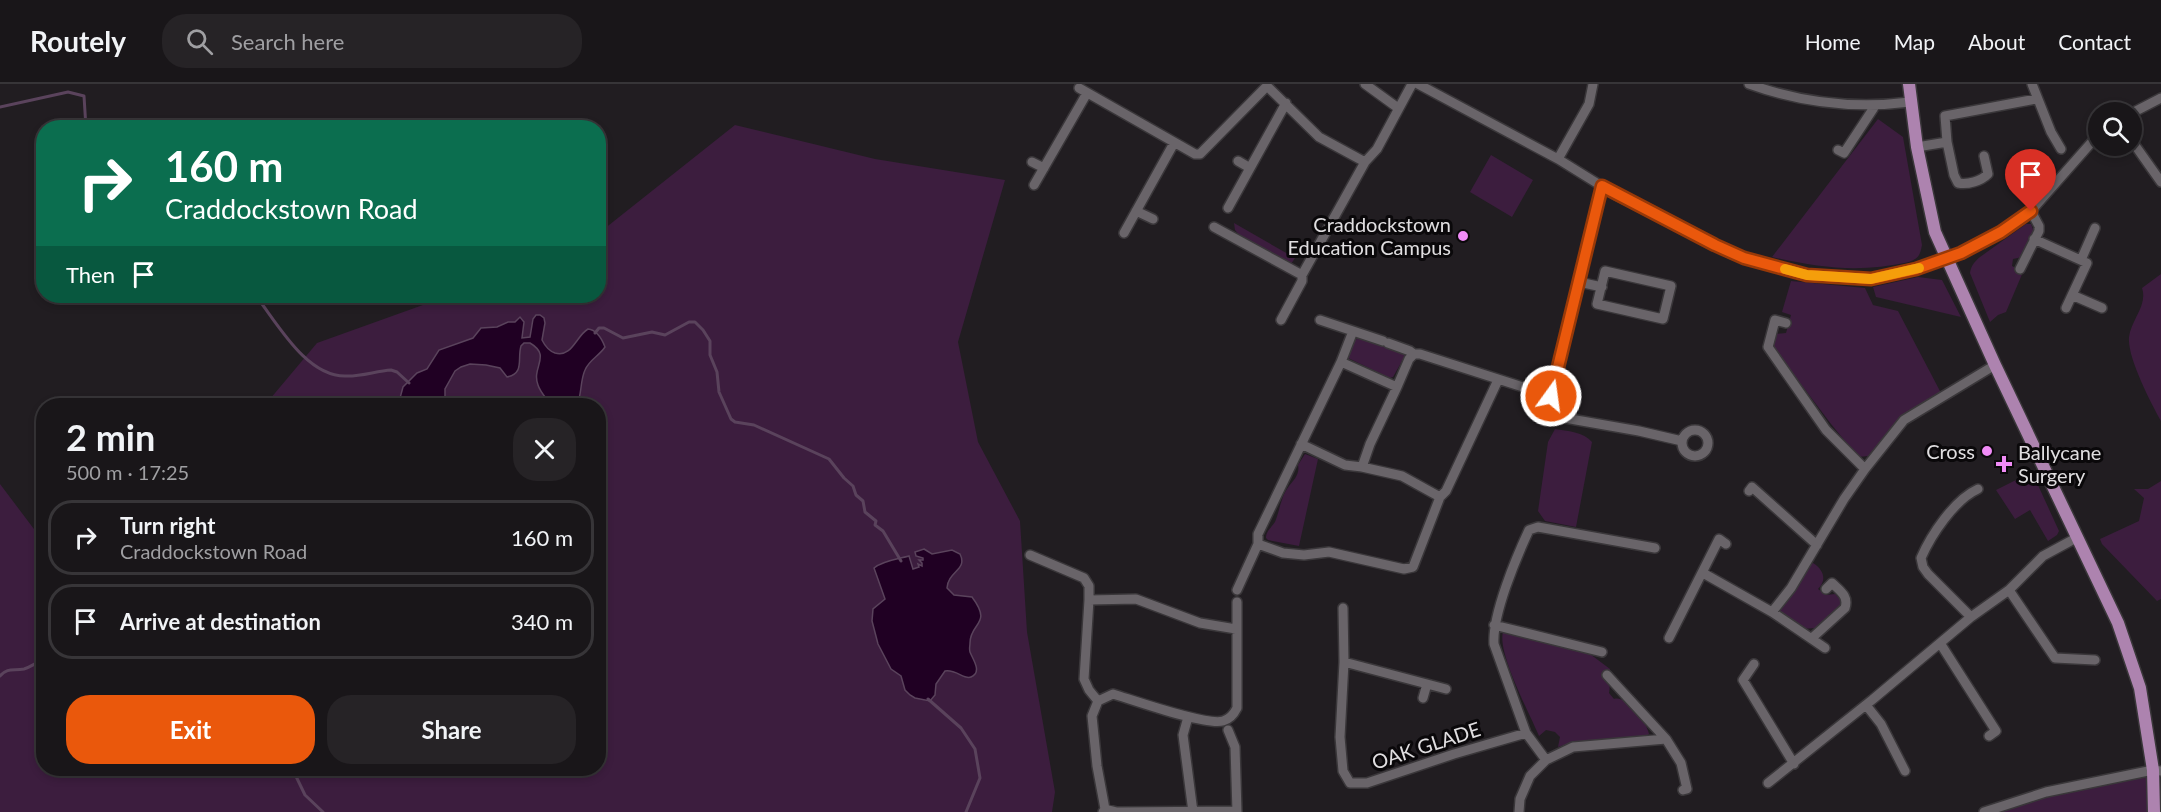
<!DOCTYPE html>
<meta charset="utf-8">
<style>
:root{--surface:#191619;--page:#262326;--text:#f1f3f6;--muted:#9f9fa2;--line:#373538;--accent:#ea580c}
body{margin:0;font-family:Lato,sans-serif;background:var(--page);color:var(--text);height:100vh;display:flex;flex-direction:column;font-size:22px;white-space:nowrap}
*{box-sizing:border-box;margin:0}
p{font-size:20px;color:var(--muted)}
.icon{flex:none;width:33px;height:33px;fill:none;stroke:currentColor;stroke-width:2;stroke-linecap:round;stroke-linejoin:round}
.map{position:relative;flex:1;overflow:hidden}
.side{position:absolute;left:36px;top:314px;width:570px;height:378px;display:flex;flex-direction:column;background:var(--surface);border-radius:24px;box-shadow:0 3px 9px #0003,0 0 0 2px var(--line)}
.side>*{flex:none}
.hud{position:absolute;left:36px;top:36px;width:570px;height:183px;border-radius:24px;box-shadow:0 3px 9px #0003,0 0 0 2px var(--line);background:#0b6e4f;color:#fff;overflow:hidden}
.fabs{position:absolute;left:2088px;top:18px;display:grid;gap:12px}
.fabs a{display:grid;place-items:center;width:54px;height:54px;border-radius:50%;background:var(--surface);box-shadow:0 3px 9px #0003,0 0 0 2px var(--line);font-size:30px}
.pin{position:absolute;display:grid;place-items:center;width:51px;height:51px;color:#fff;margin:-62px -26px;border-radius:50% 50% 50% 0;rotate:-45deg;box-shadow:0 0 6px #0007}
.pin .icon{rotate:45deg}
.me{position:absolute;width:66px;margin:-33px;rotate:14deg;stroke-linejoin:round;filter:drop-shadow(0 0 4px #0008)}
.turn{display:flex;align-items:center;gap:21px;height:126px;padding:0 30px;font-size:27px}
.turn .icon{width:78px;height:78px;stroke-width:2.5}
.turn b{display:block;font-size:42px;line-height:51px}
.then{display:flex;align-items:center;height:57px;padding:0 30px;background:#0003;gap:12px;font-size:22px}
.round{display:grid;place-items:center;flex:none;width:63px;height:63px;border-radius:24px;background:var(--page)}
.head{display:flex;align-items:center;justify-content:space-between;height:102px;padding:0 30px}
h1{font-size:36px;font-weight:700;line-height:45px}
.button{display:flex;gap:12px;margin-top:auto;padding:12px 30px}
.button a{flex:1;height:69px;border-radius:24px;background:var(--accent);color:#fff;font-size:24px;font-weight:700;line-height:69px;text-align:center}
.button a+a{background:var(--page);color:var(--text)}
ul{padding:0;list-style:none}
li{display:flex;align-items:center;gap:18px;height:75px;margin:0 12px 9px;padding:0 18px;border:3px solid var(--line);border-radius:24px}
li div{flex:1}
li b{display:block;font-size:22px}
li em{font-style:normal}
header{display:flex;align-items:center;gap:36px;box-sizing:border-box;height:84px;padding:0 30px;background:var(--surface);border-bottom:2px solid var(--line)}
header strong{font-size:28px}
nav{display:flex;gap:33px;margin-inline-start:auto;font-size:21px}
.search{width:420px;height:54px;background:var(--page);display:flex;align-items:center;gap:15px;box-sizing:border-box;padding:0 21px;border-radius:24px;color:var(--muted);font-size:22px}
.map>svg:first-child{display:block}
.green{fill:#3c1d3e}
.water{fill:#200023;stroke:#5a435c;stroke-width:1.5}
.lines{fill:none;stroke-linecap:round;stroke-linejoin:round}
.stream{stroke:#5a435c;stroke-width:3}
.minor-casing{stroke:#3a373a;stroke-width:12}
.major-casing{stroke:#3a373a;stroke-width:15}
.minor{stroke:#696469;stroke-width:9}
.major{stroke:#ad83af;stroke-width:12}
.route-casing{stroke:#983908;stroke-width:15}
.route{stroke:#ea580c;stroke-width:10}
.slow{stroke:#f59e0b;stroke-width:10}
.poi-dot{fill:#f08bf6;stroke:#0a080a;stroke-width:2}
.labels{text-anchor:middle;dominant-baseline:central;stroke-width:6;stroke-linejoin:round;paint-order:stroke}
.poi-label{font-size:20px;fill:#e0dee0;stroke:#0a080a;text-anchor:end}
.street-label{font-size:20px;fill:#e0dee0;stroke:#0a080a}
</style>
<header>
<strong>Routely</strong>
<div class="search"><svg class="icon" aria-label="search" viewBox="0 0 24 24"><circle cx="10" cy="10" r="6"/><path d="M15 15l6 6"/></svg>Search here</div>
<nav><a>Home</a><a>Map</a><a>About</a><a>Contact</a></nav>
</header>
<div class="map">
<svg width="2161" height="728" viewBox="0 0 2161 728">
<rect width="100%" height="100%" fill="#211d21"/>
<path class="green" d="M1878 35 1903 53 1922 161C1920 171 1919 174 1909 178 1859 189 1821 184 1772 173Z
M735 41 875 75 1005 96 958 258 978 358 1020 437 1027 548 1055 708 1052 728H0V400L43 457 44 684H598V321H268L270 315 317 259 448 212H598L599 149Z
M1491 71 1533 96 1512 133 1470 108Z
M1234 139 1295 174 1291 180 1240 152 1235 146Z
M2026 140H2031L2034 148 2022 173 2013 175 2012 182 2023 188 2006 228 1998 231 1990 238 1970 189C1971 182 1974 178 1980 173Z
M2161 190V337C2151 319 2127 273 2129 253 2131 236 2148 221 2142 204Z
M1918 193 1942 196 1961 233 1876 213 1873 203Z
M1791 197 1865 204 1873 221 1898 227 1941 309 1902 332 1868 372 1858 373 1831 340 1773 263 1776 250 1786 249 1791 231 1782 228Z
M1358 254 1406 270 1393 293 1390 294 1348 274C1347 268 1353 257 1358 254Z
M1555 345C1567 347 1584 348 1592 358L1576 443 1545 437 1538 427 1548 358Z
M1305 370 1318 375 1299 462 1268 456 1266 454C1266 447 1271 444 1275 438 1280 426 1281 412 1289 402 1294 396 1300 390 1298 381Z
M2032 388 2059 447 2057 451 2048 457 2030 426 2015 435 1996 406Z
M2161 397V515L2157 517 2102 460 2100 455 2139 437 2144 414 2134 405H2148Z
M1813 479C1824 486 1827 496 1818 505L1826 511 1835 510 1840 515V521L1815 544 1803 545 1779 529V523L1796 505 1809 482Z
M1503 548 1590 570 1610 585C1607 594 1611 600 1609 609L1614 615C1626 611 1647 638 1649 650 1634 662 1596 656 1577 658 1570 659 1564 661 1558 663L1560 653 1555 648 1546 646 1539 652C1530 630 1497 569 1503 548Z
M2148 692V728H1991L2047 710Z"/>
<path class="water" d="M536 231H540L544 234 545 239 542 256C545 262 549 267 555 269 572 274 576 252 588 245 597 246 602 255 605 263 599 272 589 276 585 286 580 297 582 310 577 321H551C547 315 540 308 538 301 531 283 552 272 530 259H524L521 262C517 275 525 289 507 293L500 284 486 281 470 280 461 283 455 287 445 305V316L442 321H406L400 314 403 303 417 289 427 285 439 266 473 254 481 244 497 243 508 238H515L520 233 524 238 522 254 530 253 533 235Z
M924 465 932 470 952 466 960 470C968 486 948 487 947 504L954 511 972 513C993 541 970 538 970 559 970 562 969 565 970 568 972 574 983 588 971 593 964 596 956 585 945 587L936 600 935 611 930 617 915 614 910 611 905 606 901 592 891 585 878 560 872 537 873 525 885 515 874 484C882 477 898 475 909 472L913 485 919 483 918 480 922 482V479L919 476H923V474L916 472 915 468Z"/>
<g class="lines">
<path class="stream" d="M0 23 68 8 84 12 86 44
M256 212C278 240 306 292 345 292 360 293 376 287 391 286L397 288 409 299
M595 249 599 244H604L623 254 652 248 665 251 689 238H695L703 246 710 257V271L717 288 719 308 731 335 735 338 754 341 829 375 844 394 853 402 856 411 863 417 865 428 876 437 875 441 883 447 901 477
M0 592C8 583 13 587 24 585 31 583 36 578 44 576
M928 615 961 644 975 665 980 694 966 728
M292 684 305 711 323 728"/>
<defs>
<path id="minor" d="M1365 0 1398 24
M1418 0 1558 75 1616 111 1732 170 1807 191 1871 195 1916 185 1961 169 2001 148 2031 127 2098 51
M1749 0C1802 19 1855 25 1910 18
M2032 0 2051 48 2061 65
M1079 4 1195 70H1200L1265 4 1268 3 1319 53 1365 78
M2132 29 2161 14
M2132 57 2161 98
M1947 58 1954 91 1958 99C1968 101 1981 97 1988 90L1984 72
M1917 63 1947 58 1945 32 2036 15
M1838 66 1844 69 1875 22
M1558 75 1589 20 1593 0
M1238 77 1250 84
M1032 78 1044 84
M1034 101 1087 9
M1602 102 1549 323 1551 327 1559 333 1639 347 1682 357
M1228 124 1286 19
M1136 127 1153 135
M1214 143 1302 191
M1124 149 1174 59
M2034 155 2087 179 2066 224
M2081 176 2095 144
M2020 185 2039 147V142L2031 127
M1605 187 1671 202 1663 235 1597 220Z
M1579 198 1602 203
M2072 211 2102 224
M1281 236 1302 197V191L1365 78 1377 65 1412 0
M1320 236 1383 257
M1786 239 1775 236 1768 263 1826 346 1865 385
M1388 259 1410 267 1414 270H1420L1551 312
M1414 270 1409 275 1397 303 1341 278 1258 450V460L1283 469 1304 471 1329 468 1404 485 1413 483 1440 413 1446 407 1498 296
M1341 278 1353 247
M1682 359a13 13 0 1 1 26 0a13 13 0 1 1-26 0Z
M1301 360 1345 381 1362 383 1370 360 1397 303
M1362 383 1402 392 1440 413
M1749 407 1752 403 1817 461
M1030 471 1084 494 1089 502V516L1136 515 1200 539 1236 545
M1703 489 1772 528 1825 564
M1237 506 1258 460
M2009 506 2055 574 2095 576
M1089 516 1084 595 1089 606 1098 617 1092 632 1097 682 1105 725 1103 728
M1343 524 1344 578 1340 653 1343 687 1350 699H1367L1454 670 1526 649
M1772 528 1791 504 1844 415 1865 385 1904 336 1995 281
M1971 533 1928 490 1923 483 1921 474C1931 451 1954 416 1978 405
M1494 541 1602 568
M1669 554 1719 455 1726 460
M1812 554 1845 524C1849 512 1840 507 1832 499L1826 505
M1940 559 1996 647 1989 652
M1344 578 1446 605
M1754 580 1743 596 1794 680
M1607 591 1666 655
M1423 614 1427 600
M1098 617 1113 610C1133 616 1206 642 1223 637 1230 635 1234 630 1237 624V518
M1866 621 1881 640 1905 687
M1188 633 1183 651 1193 728
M1228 646 1235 663 1237 728
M1546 676 1526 649 1494 560C1492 531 1516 474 1529 446L1538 443 1655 464
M1768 699 1872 616 1971 533 2009 506 2043 472 2078 453
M1105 725 1117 728 1237 727
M1519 728 1520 715 1530 692 1546 676 1573 663 1666 655 1681 679 1687 705 1683 706
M1984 728 2046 708 2153 686 2161 687"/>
<path id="major" d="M1909 0 1917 63 1935 148 1995 281 2118 539 2140 604 2153 686 2154 728"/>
</defs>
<use href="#minor" class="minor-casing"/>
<use href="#major" class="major-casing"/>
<use href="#minor" class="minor"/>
<use href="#major" class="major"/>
</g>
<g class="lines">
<defs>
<path id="route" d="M1551 312 1602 102 1715 161 1744 174 1807 191 1871 195 1916 185 1961 169 2001 148 2031 127"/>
</defs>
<use href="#route" class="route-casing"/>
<use href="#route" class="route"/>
<path class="slow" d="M1785 185 1807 191 1871 195 1919 184"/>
</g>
<g class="poi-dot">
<circle cx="1463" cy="152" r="6"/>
<circle cx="1987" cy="367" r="6"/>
<path d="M2001 371h6v6h6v6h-6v6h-6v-6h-6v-6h6z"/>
</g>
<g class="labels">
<g class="poi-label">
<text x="1451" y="140">Craddockstown<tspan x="1451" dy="23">Education Campus</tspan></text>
<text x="1975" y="367">Cross</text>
<text x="2018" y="368" text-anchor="start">Ballycane<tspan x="2018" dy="23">Surgery</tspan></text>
</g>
<g class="street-label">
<text transform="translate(1426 661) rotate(-18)">OAK GLADE</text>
</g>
</g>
</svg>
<div class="fabs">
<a><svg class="icon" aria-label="search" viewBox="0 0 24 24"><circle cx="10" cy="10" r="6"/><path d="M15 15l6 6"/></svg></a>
</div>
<div class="pin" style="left:2031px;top:127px;background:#d93025"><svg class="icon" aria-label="arrive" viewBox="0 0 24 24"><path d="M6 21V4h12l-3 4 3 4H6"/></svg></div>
<svg class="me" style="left:1551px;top:312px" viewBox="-20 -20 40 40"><circle r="17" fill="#ea580c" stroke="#fff" stroke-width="3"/><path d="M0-11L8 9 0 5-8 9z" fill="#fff"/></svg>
<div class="hud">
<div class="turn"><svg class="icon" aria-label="right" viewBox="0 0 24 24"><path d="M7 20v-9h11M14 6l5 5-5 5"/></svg><div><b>160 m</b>Craddockstown Road</div></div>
<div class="then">Then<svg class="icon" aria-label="arrive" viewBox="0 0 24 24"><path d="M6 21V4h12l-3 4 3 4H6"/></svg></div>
</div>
<section class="side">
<div class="head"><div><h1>2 min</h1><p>500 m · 17:25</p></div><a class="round"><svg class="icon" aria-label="close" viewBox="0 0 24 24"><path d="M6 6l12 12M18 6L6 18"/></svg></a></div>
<ul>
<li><svg class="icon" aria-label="right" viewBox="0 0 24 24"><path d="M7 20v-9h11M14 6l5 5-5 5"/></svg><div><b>Turn right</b><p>Craddockstown Road</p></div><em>160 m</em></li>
<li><svg class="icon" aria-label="arrive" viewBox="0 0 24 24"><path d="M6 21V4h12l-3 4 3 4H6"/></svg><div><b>Arrive at destination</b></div><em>340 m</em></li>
</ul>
<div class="button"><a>Exit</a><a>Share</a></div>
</section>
</div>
